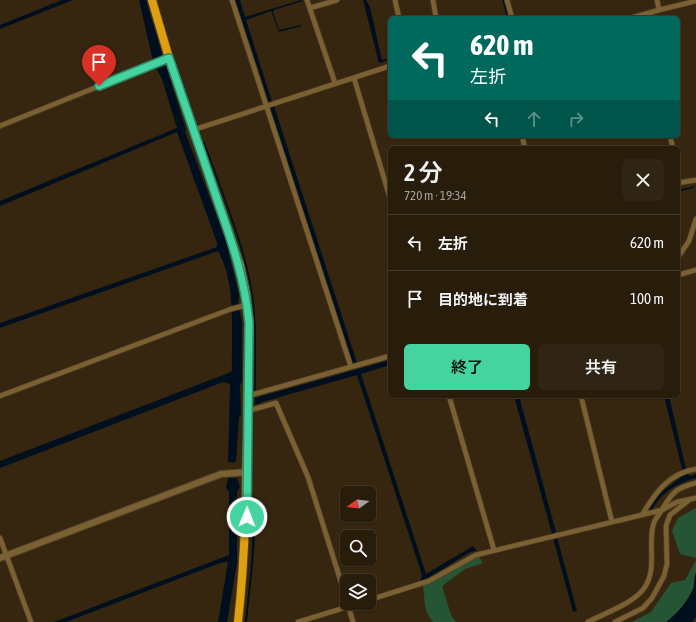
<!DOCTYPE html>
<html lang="ja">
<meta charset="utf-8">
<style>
:root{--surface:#281c0b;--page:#302514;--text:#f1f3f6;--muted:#a5a19d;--line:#443a2c;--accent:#45d49f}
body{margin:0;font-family:"Asap Condensed","Noto Sans JP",sans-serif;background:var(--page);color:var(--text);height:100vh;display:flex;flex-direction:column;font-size:15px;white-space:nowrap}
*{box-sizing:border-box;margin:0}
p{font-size:13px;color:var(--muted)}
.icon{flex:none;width:22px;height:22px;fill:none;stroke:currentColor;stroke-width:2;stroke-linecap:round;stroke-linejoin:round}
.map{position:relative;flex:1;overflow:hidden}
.sheet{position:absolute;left:388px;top:146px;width:292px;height:252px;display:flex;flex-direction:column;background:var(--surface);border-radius:6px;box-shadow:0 1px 3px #0004,0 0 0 1px var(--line)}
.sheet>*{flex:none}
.guide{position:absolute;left:388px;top:16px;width:292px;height:122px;border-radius:6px;box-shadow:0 1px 3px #0004,0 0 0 1px var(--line);background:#00695c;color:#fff;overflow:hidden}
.needle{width:26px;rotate:255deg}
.buttons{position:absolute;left:340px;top:486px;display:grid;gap:8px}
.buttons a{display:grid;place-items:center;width:36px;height:36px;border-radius:6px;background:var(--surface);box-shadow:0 1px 3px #0004,0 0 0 1px var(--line);font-size:20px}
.pin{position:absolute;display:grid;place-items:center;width:34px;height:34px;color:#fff;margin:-41px -17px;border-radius:50% 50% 50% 0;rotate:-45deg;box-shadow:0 0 4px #0007}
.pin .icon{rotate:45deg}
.me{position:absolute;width:44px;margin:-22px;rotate:1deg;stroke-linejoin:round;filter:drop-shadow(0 0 3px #0008)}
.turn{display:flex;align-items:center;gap:14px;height:84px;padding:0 16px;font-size:18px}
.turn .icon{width:52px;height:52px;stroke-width:2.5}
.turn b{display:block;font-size:28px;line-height:34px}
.lanes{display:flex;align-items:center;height:38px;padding:0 16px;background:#0003;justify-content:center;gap:20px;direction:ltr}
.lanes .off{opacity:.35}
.round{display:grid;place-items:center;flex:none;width:42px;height:42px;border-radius:6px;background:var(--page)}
.summary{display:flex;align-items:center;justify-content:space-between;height:68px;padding:0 16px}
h1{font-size:24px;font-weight:600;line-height:30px}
.cta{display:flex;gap:8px;margin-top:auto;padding:8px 16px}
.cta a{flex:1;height:46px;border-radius:6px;background:var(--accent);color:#111;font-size:16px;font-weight:600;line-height:46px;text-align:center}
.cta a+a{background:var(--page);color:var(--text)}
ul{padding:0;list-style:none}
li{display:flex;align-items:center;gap:12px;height:56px;padding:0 16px;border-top:1px solid var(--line)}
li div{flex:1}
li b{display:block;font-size:15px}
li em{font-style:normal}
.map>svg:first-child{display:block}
.green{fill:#265536}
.water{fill:#000f1e}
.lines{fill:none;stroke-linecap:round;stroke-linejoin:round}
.stream{stroke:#000f1e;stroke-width:1.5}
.minor-casing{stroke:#51422c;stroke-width:6}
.tertiary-casing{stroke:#51422c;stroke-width:8}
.trunk-casing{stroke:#51422c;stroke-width:10}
.minor{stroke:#7b6031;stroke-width:4.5}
.tertiary{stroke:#7b6031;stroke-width:6}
.trunk{stroke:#dea010;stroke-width:8}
.route-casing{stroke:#2d8a67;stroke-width:10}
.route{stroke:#45d49f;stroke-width:7}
</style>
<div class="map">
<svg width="696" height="622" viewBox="0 0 696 622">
<rect width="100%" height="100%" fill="#36260f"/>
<path class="green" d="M696 508V558L680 554 672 531 678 518Z
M478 556 483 563 465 569 442 586 451 615 456 622H433C422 607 426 604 423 586Z
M696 560V591L672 622H632L651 612 671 583 685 580Z"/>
<path class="water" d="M62 0H73L0 29V25Z
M139 0H146L163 57 159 59 161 63 165 62 186 130 185 132 225 238 239 295 238 303 242 321V381L240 385 241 415 239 417 236 461 234 463 228 462 230 387V384L223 382 0 468V461L231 372 232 370C231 333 237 284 218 251L0 328V323L217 247V243L177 132 0 206V201L177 128 162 79 155 66 158 64 157 60 153 61Z
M235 0H240L245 17 301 0 303 1 274 10 273 12 279 30 300 25 302 26 279 32 271 11 246 20 272 102 269 103Z
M363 0H366L370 7 382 60 390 58V60L379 63Z
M274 106 357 363 353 364 270 108Z
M390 360V365L361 374 426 574 473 546 477 551 470 552 422 582H420L422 575 357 375 262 402 255 405V398Z
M514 396H519L556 532 552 534Z
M664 396H669L686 469 684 470 682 469Z
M687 473 690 476 696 474V478C678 483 661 492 652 510H648L657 495Z
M228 478H237L240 487 237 492V562L227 622H218L228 562 220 563 66 622H54L229 555V492L226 488Z
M254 506H256C256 545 251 583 247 622H245L251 565Z
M557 537 577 611 573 612 553 538Z
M696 573V617L692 622H666C677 614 687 602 693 589 695 584 693 579 696 573Z"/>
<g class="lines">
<path class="stream" d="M503 0 508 18
M204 142C221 192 244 242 252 294 257 326 255 359 255 391
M678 191 694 187"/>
<defs>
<path id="minor" d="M232 0 351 367
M307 0 335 83
M395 0 399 18
M433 0 436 18
M507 0 512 18
M310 8 337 0
M659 10 696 1
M631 18 659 10 657 0
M354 78 390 198
M0 126 169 58
M193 130 390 66
M522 136 525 148
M670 136 673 148
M678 177 679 183
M678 183 696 180
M678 257 689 241 696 219
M678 275 696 270
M0 396 231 309 247 305
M247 396 390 356
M449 396 494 550
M581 396 612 522
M247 411 276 403 308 477 347 601
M642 515C655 493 669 473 696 469
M0 538 31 622
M369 600 429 581 476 555 662 510 677 502 696 498
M348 605 353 622
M298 622 360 603
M588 622C605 613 635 603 645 587 657 568 648 546 653 526 654 519 660 514 663 508 673 491 677 488 696 483
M615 622 643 608 652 598 664 576 667 564 666 526 670 515 688 501"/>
<path id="tertiary" d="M0 558 221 474 248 472"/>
<path id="trunk" d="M152 0 169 58 240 266 246 294 249 323C246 423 249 522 238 622"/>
</defs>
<use href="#minor" class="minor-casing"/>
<use href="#tertiary" class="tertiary-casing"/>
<use href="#trunk" class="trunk-casing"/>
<use href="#minor" class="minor"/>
<use href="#tertiary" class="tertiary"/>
<use href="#trunk" class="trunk"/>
</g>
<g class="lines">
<defs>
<path id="route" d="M99 86 169 58C185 106 202 154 218 202 232 242 245 280 249 323L247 517"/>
</defs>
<use href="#route" class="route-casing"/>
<use href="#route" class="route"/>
</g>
</svg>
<div class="buttons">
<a><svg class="needle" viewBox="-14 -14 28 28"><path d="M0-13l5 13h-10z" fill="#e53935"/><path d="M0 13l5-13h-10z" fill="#a5a19d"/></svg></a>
<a><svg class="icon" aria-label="search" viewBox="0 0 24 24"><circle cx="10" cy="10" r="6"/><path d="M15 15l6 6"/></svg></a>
<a><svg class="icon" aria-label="layers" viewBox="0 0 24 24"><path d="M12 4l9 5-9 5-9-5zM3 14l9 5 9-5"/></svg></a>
</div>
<div class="pin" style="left:99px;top:86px;background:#d93025"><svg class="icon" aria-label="arrive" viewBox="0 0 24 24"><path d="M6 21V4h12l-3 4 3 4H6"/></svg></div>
<svg class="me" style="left:247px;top:517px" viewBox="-20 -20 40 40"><circle r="17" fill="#45d49f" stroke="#fff" stroke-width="3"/><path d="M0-11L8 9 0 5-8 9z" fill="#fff"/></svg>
<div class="guide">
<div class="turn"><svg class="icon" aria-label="left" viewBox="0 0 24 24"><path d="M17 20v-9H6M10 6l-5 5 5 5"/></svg><div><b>620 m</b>左折</div></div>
<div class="lanes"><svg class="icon" aria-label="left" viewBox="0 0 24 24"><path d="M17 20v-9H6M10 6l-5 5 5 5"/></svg><svg class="icon off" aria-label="ahead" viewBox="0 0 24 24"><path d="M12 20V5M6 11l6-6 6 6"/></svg><svg class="icon off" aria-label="right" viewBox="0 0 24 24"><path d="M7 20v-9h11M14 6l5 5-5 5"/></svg></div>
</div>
<section class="sheet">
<div class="summary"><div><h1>2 分</h1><p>720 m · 19:34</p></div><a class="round"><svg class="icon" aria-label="close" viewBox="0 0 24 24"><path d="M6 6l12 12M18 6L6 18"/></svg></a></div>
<ul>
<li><svg class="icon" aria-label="left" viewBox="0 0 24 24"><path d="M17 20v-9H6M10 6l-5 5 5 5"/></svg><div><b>左折</b></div><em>620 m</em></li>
<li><svg class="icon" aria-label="arrive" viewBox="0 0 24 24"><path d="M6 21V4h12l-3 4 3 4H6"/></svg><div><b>目的地に到着</b></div><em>100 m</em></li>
</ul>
<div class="cta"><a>終了</a><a>共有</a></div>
</section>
</div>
